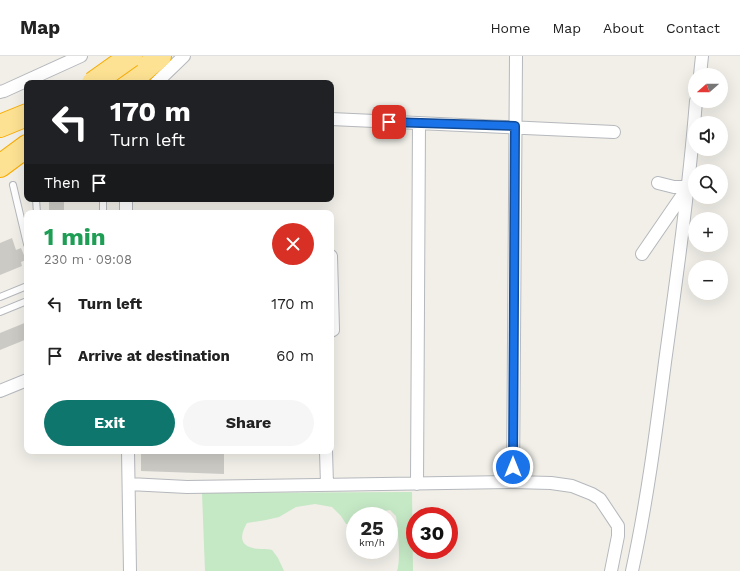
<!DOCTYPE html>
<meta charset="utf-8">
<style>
:root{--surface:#fff;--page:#f6f6f6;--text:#222;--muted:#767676;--line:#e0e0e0;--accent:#0f766e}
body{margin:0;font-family:"Work Sans",sans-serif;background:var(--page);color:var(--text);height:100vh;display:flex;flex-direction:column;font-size:15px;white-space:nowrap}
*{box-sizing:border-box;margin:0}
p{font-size:13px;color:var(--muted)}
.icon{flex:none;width:22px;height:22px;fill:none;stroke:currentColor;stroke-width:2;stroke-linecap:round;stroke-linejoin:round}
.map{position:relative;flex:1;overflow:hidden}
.panel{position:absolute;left:24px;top:154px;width:310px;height:244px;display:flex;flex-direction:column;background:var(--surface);border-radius:8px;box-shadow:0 4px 16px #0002}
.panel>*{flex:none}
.guide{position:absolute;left:24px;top:24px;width:310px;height:122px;border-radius:8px;box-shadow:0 4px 16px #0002;background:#202124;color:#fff;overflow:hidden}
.needle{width:26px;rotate:249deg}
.tools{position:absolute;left:688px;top:12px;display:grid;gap:8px}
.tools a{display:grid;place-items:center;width:40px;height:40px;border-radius:50%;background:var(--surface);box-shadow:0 4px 16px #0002;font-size:20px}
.speed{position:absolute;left:346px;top:451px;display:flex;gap:8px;font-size:20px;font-weight:700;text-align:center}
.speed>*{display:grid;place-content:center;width:52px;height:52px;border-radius:50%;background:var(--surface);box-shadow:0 4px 16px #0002;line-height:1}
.speed small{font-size:10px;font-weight:400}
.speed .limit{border:6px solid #d22;background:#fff;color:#111}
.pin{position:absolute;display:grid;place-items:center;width:34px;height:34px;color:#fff;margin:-17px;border-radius:8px;box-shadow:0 2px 6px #0006}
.me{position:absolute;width:44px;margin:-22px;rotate:0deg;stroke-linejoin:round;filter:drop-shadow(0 0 3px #0008)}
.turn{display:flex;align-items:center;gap:14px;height:84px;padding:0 20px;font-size:18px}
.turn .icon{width:52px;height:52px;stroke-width:2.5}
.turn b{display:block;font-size:28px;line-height:34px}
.then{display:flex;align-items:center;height:38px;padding:0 20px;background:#0003;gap:8px;font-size:15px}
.round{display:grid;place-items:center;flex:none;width:42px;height:42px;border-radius:21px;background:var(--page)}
.summary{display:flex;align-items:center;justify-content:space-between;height:68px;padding:0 20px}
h1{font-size:24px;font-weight:700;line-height:30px;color:#1e9e55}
.primary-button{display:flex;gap:8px;margin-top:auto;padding:8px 20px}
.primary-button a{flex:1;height:46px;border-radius:24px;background:var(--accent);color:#fff;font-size:16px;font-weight:700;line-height:46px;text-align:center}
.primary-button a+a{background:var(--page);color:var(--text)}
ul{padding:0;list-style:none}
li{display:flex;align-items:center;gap:12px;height:52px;padding:0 20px}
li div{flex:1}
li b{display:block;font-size:15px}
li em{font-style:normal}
header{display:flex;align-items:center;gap:24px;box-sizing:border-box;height:56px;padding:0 20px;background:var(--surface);border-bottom:1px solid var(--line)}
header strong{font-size:19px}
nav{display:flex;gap:22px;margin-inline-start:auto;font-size:14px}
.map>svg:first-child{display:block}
.green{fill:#c5e8c5}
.building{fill:#cccac5}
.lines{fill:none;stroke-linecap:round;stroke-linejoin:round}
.service-casing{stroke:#b5b8bc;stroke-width:8}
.minor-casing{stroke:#b5b8bc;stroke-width:14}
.motorway-casing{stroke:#f9ab00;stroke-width:24}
.service{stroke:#fff;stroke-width:6}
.minor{stroke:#fff;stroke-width:12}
.motorway{stroke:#fde293;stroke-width:22}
.motorway-bridge-casing{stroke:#f9ab00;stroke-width:24;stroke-linecap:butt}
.motorway-bridge{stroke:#fde293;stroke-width:22}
.route-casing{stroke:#114b97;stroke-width:10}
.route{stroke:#1a73e8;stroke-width:7}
</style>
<header>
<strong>Map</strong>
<nav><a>Home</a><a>Map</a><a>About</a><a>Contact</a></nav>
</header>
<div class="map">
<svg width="740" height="515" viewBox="0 0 740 515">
<rect width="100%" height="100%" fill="#f1efe8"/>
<path class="green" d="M412 436 413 515H397C401 504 398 472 396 460L390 454 378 456 374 460H355V468H346L341 460 332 451 315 448 296 451 279 461 266 464 247 467C241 477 238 489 253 492 259 494 266 492 272 494L278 502 284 515H205L202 437Z"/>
<path class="building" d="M49 143H64V157H49Z
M12 182 16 194 21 192 26 204 21 206 22 210 0 219V187Z
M27 266V283L0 294V277Z
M141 395H224V418L141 415Z"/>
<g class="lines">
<defs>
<path id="service" d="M13 129 27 188
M36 143 37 157
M103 143V157
M0 241 27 230
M0 256 27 245"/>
<path id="minor" d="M700 19 702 0
M156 27 184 0
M0 36 4 35 81 0
M331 63 614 76
M126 157V143
M642 198 688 131H674L658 127
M331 275 333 274 331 200
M0 335 27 324
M128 395 130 515
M326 395 327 429
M513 426 516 0
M129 428 187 431 513 426 551 427 572 430 592 438 600 443 618 470V480L611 515
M417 428 419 67
M632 515C647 446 656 376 665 306 677 219 689 132 696 45"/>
<path id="motorway" d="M128 27 160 0
M0 70 27 59
M0 110 27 90"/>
</defs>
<use href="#service" class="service-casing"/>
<use href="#minor" class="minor-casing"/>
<use href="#motorway" class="motorway-casing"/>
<use href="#service" class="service"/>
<use href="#minor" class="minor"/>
<use href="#motorway" class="motorway"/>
<defs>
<path id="motorway-bridge" d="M93 27 131 0"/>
</defs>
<use href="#motorway-bridge" class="motorway-bridge-casing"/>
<use href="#motorway-bridge" class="motorway-bridge"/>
</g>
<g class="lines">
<defs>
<path id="route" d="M389 66 515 70 513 411"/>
</defs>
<use href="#route" class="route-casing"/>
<use href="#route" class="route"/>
</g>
</svg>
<div class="tools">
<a><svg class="needle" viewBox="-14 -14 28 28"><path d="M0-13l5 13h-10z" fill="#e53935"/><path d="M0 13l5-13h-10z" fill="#767676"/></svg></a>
<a><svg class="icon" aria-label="sound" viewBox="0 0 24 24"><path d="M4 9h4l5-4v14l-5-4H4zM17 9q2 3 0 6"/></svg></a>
<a><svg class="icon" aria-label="search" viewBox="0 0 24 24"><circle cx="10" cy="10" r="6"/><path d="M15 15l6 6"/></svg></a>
<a>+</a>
<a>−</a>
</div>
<div class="speed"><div>25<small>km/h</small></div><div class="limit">30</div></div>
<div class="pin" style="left:389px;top:66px;background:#d93025"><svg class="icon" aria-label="arrive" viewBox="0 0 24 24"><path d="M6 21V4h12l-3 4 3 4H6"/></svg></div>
<svg class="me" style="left:513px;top:411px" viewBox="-20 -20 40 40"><circle r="17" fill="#1a73e8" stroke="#fff" stroke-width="3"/><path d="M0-11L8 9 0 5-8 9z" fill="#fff"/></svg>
<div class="guide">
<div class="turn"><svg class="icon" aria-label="left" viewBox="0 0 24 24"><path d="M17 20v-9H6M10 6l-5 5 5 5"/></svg><div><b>170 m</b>Turn left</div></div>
<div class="then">Then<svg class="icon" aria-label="arrive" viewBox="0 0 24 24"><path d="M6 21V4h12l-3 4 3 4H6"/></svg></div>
</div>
<section class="panel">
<div class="summary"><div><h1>1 min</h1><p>230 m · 09:08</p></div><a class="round" style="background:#d93025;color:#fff"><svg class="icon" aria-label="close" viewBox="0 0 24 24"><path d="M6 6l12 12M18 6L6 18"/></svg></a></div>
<ul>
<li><svg class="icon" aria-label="left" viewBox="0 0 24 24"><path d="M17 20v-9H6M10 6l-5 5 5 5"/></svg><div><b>Turn left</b></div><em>170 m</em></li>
<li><svg class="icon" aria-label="arrive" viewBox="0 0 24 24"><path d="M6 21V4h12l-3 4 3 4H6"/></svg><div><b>Arrive at destination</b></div><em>60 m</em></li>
</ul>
<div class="primary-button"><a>Exit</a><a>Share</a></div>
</section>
</div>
